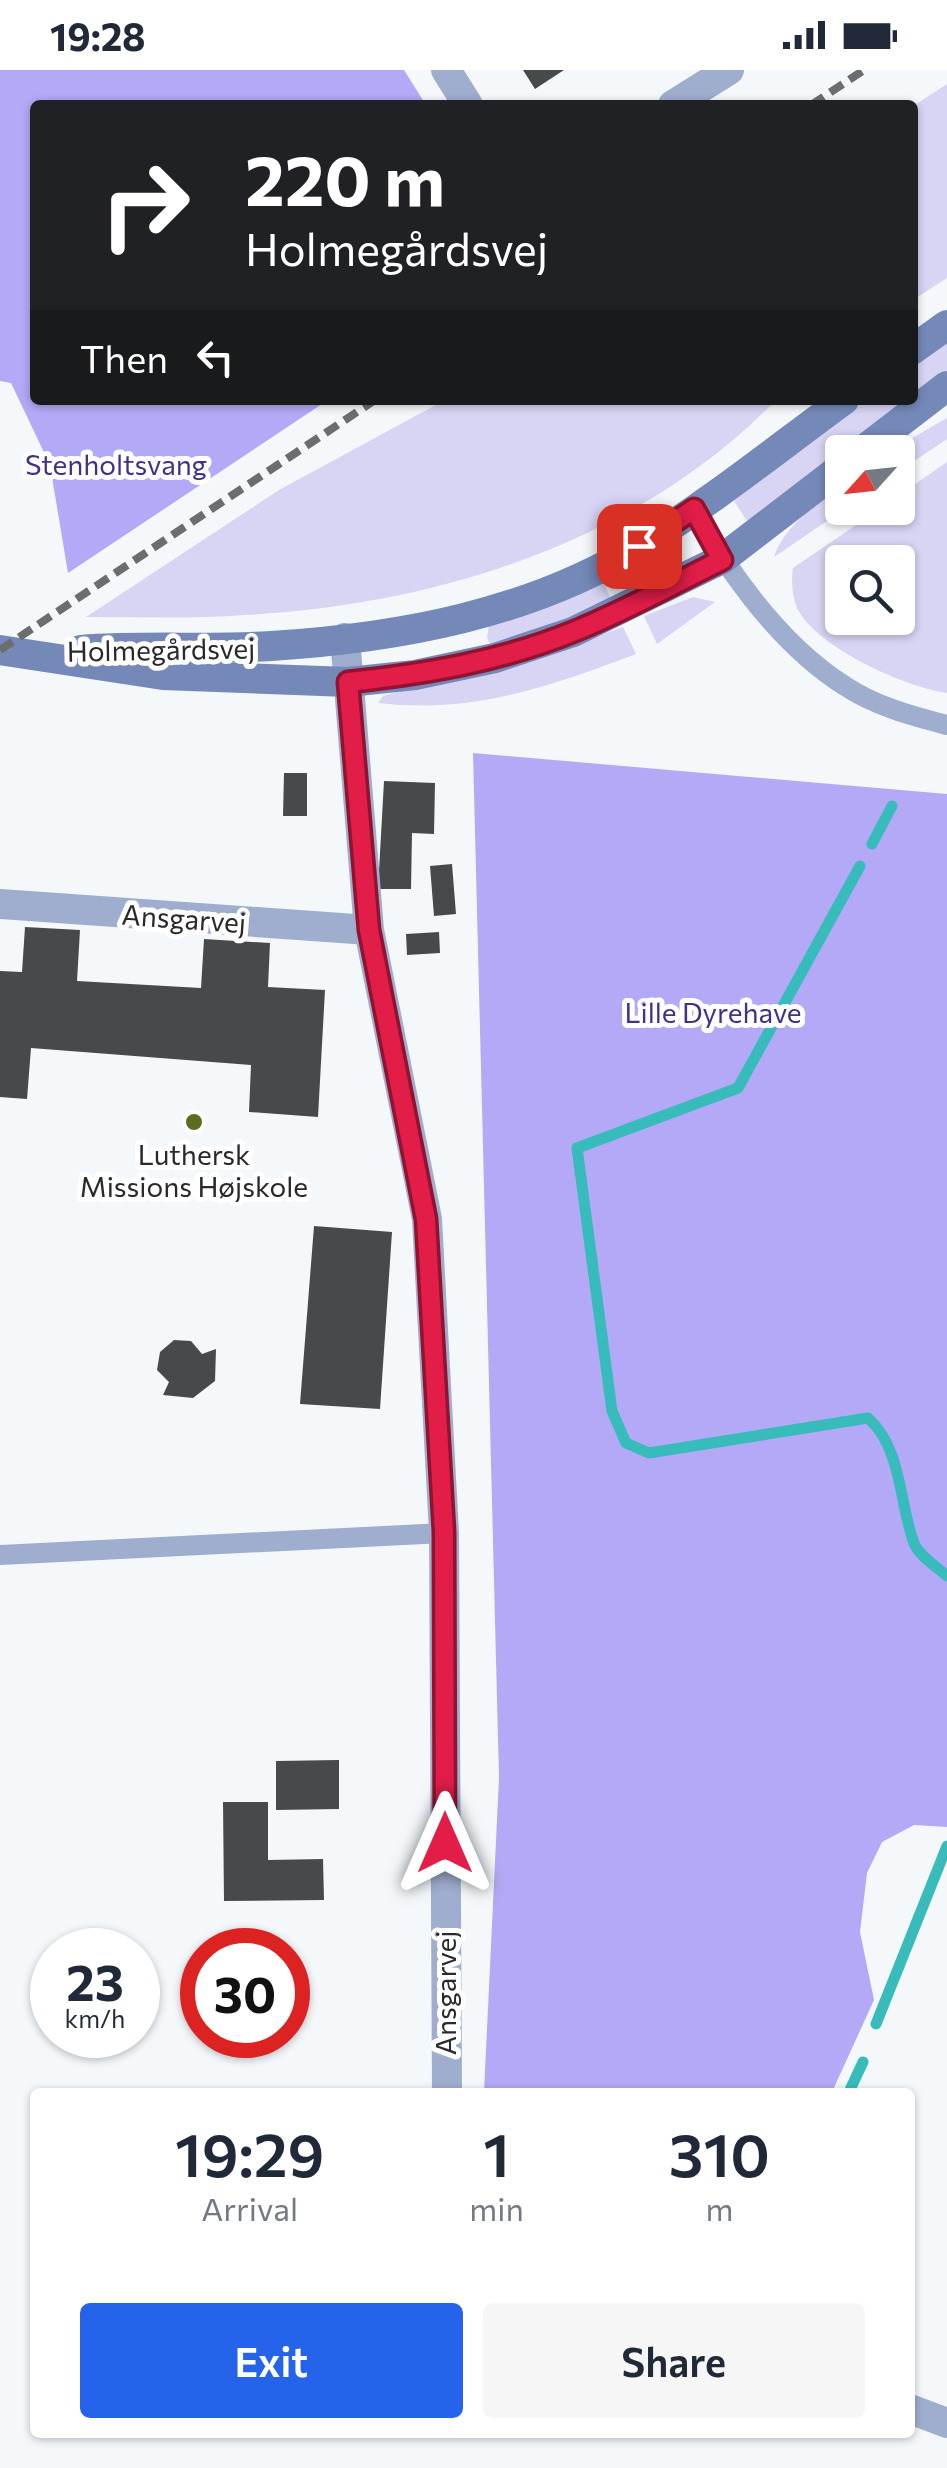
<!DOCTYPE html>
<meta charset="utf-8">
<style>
:root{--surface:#fff;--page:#f6f6f7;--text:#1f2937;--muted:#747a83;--accent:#2563eb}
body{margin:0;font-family:Commissioner,sans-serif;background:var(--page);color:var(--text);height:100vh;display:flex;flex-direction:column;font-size:38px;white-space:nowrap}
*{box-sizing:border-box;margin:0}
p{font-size:32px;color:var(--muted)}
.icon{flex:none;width:55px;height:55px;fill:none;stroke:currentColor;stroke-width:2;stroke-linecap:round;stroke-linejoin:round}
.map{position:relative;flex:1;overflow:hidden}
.drawer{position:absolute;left:30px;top:2018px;width:885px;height:350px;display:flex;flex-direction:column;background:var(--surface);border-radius:10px;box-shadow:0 2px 8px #0004}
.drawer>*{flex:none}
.hud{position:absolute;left:30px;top:30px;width:888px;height:305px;border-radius:10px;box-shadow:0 2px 8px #0004;background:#202124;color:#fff;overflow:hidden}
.needle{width:65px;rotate:243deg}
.buttons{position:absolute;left:825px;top:365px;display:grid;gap:20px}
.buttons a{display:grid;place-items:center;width:90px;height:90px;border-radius:10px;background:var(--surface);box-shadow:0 2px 8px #0004;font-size:50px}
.speed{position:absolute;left:30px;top:1858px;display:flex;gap:20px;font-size:50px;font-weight:700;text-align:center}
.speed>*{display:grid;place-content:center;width:130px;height:130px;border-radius:50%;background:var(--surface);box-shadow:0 2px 8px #0004;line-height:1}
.speed small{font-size:25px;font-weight:400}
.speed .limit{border:15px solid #d22;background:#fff;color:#111}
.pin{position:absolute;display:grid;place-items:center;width:85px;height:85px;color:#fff;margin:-42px;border-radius:20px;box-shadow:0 5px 15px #0006}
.me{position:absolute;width:110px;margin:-55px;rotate:0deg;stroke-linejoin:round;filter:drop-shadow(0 0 8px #0008)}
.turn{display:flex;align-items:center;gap:35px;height:210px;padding:0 50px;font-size:45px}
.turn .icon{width:130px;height:130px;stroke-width:2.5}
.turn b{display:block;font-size:70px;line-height:85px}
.then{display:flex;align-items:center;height:95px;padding:0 50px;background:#0003;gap:20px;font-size:38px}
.eta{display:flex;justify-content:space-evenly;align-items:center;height:170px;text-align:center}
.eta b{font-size:60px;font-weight:600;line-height:70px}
.cta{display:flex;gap:20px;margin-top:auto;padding:20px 50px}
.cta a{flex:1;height:115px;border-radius:10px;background:var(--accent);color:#fff;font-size:40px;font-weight:600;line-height:115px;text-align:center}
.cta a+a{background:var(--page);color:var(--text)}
.status{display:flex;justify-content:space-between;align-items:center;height:70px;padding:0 50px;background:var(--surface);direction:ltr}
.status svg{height:28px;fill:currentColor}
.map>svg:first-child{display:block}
.green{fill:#d7d4f4;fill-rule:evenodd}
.forest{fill:#b3a9f6}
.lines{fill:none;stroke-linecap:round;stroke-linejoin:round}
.stream{stroke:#38bbbb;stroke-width:11}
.building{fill:#464a4b}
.lane{stroke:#9fadce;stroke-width:20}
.street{stroke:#9fadce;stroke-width:30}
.secondary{stroke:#7489b8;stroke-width:30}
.rail{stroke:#6b6d6f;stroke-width:8;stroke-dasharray:15 8;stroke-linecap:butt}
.route-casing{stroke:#92132f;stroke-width:25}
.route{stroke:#e11d48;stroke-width:18}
.poi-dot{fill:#596e1e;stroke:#fff;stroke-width:4}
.labels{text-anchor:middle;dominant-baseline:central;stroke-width:10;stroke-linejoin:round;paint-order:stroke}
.park-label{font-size:28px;fill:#452f87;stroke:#fff}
.street-label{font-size:28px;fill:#28292a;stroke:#fff}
.poi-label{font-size:28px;fill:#28292a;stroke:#fff}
</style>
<div class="status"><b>19:28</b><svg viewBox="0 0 49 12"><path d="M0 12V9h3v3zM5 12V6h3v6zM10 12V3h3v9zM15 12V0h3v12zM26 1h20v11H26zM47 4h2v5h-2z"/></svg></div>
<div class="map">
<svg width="947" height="2398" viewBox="0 0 947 2398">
<rect width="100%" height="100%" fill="#f4f8fb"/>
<path class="green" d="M947 14V208L913 230V36Z
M947 270V306L848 382H842L747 451 734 431 739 424 866 330H912L913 296Z
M445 330H776C637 472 440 534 246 545 193 549 139 547 86 547L279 420Z
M947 348V369L898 402V382H888Z
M947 392V623C905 617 817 578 797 538 792 526 791 510 793 498L881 438H898V426ZM842 492H898V548H842Z
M842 413V438H846L774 487C783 457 819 432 842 413Z
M601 508 615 537 493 579 487 568 489 555Z
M693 527 715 532 657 574 644 546Z
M623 557 636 584C548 617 473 644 378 633L383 626 399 621 502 601Z"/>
<path class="forest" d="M0 0H404L426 35H35V330H328L68 503 50 395 11 313 0 311Z
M473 683 947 724V1757L914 1755 882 1772 867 1803 860 1862 874 1930 832 2022H484L499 1708Z"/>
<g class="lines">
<path class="stream" d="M872 774 892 736
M860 796 738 1018 577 1078 612 1341 626 1373 649 1383 868 1348C902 1378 899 1433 914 1473 918 1485 937 1497 947 1506
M876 1954 947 1776
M849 2022 863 1992"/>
</g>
<path class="building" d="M523 0H564L535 19Z
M284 703H307V746H283Z
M384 711 435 713 434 764 412 763 411 819H378Z
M452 794 456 844 434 846 430 796Z
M25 857 80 860 77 911 201 918 204 869 270 873 268 917 325 920 318 1047 249 1042 251 995 31 978 27 1029 0 1027V901L22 902Z
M439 862 440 883 407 885 406 864Z
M314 1156 392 1162 380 1339 300 1334Z
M174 1270 191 1271 202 1284 216 1279 215 1311 193 1328 163 1325 169 1312 157 1300 160 1282Z
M339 1690V1739L276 1740V1691Z
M223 1732H268V1790L323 1789 324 1830 224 1831Z"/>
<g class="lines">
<path class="lane" d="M693 439C730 504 780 575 845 616 875 636 912 646 947 655
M0 1485 444 1463"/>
<path class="street" d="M446 0 468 35
M673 35 729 0
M345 568 369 860 427 1149 444 1463 447 2022
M0 834 369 860
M910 2339 947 2353"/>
<path class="secondary" d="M912 280 947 255
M861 382 947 316
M0 580 163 605 348 612 415 605 495 588 573 562 722 489 842 397
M81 580C144 575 208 580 271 576 398 568 530 544 640 476 711 432 777 379 844 330"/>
<path class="rail" d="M811 35 864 0
M0 580 375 330"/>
</g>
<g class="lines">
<defs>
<path id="route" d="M445 1773 444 1462 426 1149 369 860 348 612C425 604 502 591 575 561 625 541 673 514 722 490L694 439 639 476"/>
</defs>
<use href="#route" class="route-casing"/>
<use href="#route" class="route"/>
</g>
<circle class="poi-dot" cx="194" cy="1052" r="10"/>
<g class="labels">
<g class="park-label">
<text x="116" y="394">Stenholtsvang</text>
<text x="713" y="942">Lille Dyrehave</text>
</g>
<g class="street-label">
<text transform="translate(161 579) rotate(-1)">Holmegårdsvej</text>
<text transform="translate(184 848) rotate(4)">Ansgarvej</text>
<text transform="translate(445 1923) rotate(-90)">Ansgarvej</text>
</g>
<g class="poi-label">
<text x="194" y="1084">Luthersk<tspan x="194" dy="32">Missions Højskole</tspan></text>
</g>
</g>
</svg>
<div class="buttons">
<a><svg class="needle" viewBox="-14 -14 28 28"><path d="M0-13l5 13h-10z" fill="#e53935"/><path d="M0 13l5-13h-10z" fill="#747a83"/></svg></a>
<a><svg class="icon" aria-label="search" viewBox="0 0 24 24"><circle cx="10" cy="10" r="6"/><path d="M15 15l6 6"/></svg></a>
</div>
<div class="speed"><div>23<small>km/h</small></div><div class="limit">30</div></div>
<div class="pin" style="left:639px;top:476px;background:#d93025"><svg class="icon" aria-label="arrive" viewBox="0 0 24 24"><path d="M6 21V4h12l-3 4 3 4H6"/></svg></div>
<svg class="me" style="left:445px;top:1773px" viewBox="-20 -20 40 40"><path d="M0-17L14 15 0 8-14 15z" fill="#e11d48" stroke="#fff" stroke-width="4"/></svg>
<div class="hud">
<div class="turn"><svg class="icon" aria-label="right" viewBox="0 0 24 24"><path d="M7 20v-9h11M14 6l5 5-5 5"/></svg><div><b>220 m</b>Holmegårdsvej</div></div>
<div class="then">Then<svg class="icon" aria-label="left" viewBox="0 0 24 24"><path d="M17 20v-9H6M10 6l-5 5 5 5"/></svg></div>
</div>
<section class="drawer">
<div class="eta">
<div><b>19:29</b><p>Arrival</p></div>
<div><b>1</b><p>min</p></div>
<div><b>310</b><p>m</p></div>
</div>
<div class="cta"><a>Exit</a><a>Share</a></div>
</section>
</div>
